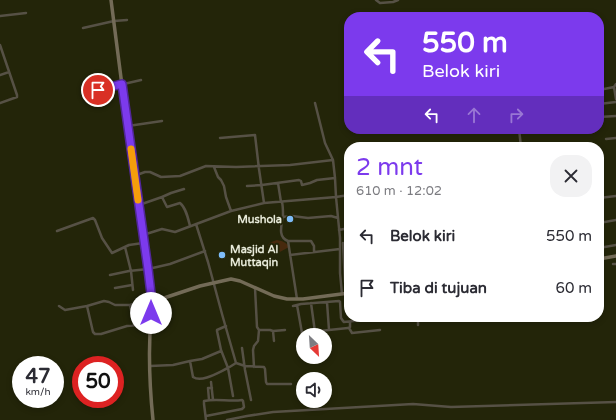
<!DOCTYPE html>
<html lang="id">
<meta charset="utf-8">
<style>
:root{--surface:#fff;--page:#f2f2f3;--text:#2b2b33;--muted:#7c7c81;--accent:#7c3aed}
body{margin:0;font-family:"Varela Round",sans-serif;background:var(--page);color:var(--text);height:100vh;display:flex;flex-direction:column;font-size:15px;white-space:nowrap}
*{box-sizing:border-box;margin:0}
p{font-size:13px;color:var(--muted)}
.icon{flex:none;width:22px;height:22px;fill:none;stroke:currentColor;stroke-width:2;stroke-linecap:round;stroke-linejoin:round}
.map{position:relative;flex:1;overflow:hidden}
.side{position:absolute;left:344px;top:142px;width:260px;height:180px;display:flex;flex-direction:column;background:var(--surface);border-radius:16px;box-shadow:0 2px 6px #0003}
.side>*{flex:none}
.banner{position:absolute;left:344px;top:12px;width:260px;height:122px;border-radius:16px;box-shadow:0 2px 6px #0003;background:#7c3aed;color:#fff;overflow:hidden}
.needle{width:26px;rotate:155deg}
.controls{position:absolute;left:296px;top:328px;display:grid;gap:8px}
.controls a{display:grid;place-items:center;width:36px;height:36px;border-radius:50%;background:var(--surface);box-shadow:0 2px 6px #0003;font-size:20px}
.speed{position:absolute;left:12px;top:356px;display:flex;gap:8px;font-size:20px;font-weight:700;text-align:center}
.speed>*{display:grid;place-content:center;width:52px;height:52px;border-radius:50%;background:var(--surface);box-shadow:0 2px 6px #0003;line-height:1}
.speed small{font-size:10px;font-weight:400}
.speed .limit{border:6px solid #d22;background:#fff;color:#111}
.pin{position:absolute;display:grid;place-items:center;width:34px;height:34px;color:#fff;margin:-17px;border:2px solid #fff;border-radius:50%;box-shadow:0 1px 4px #0007}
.me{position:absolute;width:44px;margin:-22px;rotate:0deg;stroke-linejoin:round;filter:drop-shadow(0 0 3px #0008)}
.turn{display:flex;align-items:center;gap:14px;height:84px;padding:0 12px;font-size:18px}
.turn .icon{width:52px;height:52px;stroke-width:2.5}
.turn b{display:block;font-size:28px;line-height:34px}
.lanes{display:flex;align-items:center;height:38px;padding:0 12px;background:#0003;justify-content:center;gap:20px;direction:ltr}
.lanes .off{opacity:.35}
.round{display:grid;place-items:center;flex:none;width:42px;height:42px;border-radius:16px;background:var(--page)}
.head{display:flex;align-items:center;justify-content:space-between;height:68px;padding:0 12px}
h1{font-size:24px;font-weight:600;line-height:30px;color:var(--accent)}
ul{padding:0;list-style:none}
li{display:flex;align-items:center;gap:12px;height:52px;padding:0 12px}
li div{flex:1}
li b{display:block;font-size:15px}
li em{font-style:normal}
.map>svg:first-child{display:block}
.green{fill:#47290d}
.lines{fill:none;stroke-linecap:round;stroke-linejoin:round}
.street{stroke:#565145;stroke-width:2.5}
.secondary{stroke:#736b57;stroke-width:3.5}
.route-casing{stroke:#51269a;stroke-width:10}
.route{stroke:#7c3aed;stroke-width:7}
.slow{stroke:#f59e0b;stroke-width:7}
.poi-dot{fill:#7ebdf9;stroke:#232509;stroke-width:1.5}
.labels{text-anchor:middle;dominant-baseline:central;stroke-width:4;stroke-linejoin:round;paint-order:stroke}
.poi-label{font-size:11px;font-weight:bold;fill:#e7ead9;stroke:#232509;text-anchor:end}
</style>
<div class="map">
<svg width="616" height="420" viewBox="0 0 616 420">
<rect width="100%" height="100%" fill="#232509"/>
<path class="green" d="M277 240C282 241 286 242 289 247L278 253H268C267 244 268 243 277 240Z"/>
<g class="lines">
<path class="street" d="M376 0 380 3 393 2 398 0
M0 16 26 13
M83 28 114 21 127 20
M0 45 17 95V97L0 103
M0 75 9 72
M616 84 614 87 616 99
M98 90 141 80
M599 90 614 87
M599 104 616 102
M599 117 616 116
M128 126 162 121
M519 129 521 147
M220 138 255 135 259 169 264 203
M606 139 616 138
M214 167 218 177 221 180 224 186 226 197 231 211
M134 176 145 172H150L161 177 180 176 206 166 236 167 290 165 333 160
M278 183 281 202
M247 186 262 185 299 180 301 181 302 185 310 183 317 180 335 178
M162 197 171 193 184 189
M599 198 616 196
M282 202C283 206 283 210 283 215 282 224 277 237 288 241L297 299
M139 205 162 197 167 207 180 203C186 208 188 218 190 226
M283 217 292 216 308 218 331 216 338 218
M599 223 616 220
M196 224 208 262 222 314 236 363 245 366 264 367 265 369 266 382 267 384H291
M339 230 349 228
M57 231 93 218 95 220 102 238 112 253 129 245 143 243
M143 235 162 229 175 232 231 211 264 203 336 197 335 178 333 160 325 143 315 103
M288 241H311L314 246V252
M343 243 345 282 346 287H349
M125 247 131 271 133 290
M599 248 616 245
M290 255 340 249
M613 264H616
M110 275 129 271 148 269 157 267 170 264 205 251
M115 288 132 285
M255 288 257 327 259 330H270L273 331 274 341
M342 294 340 273V238L336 197 349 195
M327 302 329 330 302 333 297 305 301 304 339 301 340 302 341 318 343 321 344 322 391 317
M311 303 315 332
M130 305 136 303
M59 306 65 310 87 306
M293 306 297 305
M418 317V325
M495 317V318
M134 325 130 305H115L109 302 104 301 87 306 93 332 95 334H101L127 326 150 324
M226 326 217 330V331L221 350 228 368 236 363
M349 328 352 333 380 330
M329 330 348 328 350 327V322
M273 331 285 330
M242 348 245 370 251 400
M190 361 202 359 221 351
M150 366 173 365 190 361 193 377C202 383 219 372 228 368L233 396
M254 367 253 350 254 346 258 341 259 330
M211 382 213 400
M209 400 208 388H212
M206 416 242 409 244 407 243 401 242 400C229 402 217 398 204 401V404L206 420
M227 420 247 416 273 412 413 404 451 407 616 402"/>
<path class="secondary" d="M111 0 133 171 152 302C148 341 149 381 153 420
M599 259 616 256
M152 302 200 286 231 279 240 281 274 296 287 299H303L349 293"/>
</g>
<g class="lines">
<defs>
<path id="route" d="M98 90 122 84 148 269 152 302 151 313"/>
</defs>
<use href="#route" class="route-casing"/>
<use href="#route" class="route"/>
<path class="slow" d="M131 149 138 200"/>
</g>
<g class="poi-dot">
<circle cx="290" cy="219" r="4"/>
<circle cx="222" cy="255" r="4"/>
</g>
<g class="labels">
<g class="poi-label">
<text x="282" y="219">Mushola</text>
<text x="230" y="249" text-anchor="start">Masjid Al<tspan x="230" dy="13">Muttaqin</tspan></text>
</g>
</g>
</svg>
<div class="controls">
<a><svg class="needle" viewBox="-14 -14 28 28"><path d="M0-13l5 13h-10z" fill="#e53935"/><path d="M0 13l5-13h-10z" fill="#7c7c81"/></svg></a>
<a><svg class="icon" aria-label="sound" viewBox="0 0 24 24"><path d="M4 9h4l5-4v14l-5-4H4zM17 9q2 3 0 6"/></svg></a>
</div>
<div class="speed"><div>47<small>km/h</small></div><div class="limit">50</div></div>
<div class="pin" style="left:98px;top:90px;background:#d93025"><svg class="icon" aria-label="arrive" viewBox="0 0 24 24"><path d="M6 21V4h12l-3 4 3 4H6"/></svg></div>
<svg class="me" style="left:151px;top:313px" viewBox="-20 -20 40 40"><circle r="19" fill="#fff"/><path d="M0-13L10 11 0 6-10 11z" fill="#7c3aed"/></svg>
<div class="banner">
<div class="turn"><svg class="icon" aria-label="left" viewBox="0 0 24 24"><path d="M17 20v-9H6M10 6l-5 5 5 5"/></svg><div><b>550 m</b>Belok kiri</div></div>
<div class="lanes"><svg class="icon" aria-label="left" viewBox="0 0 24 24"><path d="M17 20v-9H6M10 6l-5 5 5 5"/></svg><svg class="icon off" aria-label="ahead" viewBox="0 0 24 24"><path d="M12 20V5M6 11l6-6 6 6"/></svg><svg class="icon off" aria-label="right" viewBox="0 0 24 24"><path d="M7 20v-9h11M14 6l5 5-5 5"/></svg></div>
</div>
<section class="side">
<div class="head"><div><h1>2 mnt</h1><p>610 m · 12:02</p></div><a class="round"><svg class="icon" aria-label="close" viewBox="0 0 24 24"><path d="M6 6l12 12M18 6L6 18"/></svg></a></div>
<ul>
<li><svg class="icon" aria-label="left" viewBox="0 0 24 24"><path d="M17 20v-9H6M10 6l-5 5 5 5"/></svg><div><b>Belok kiri</b></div><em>550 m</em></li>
<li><svg class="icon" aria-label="arrive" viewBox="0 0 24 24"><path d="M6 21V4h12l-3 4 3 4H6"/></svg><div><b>Tiba di tujuan</b></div><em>60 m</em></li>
</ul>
</section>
</div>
